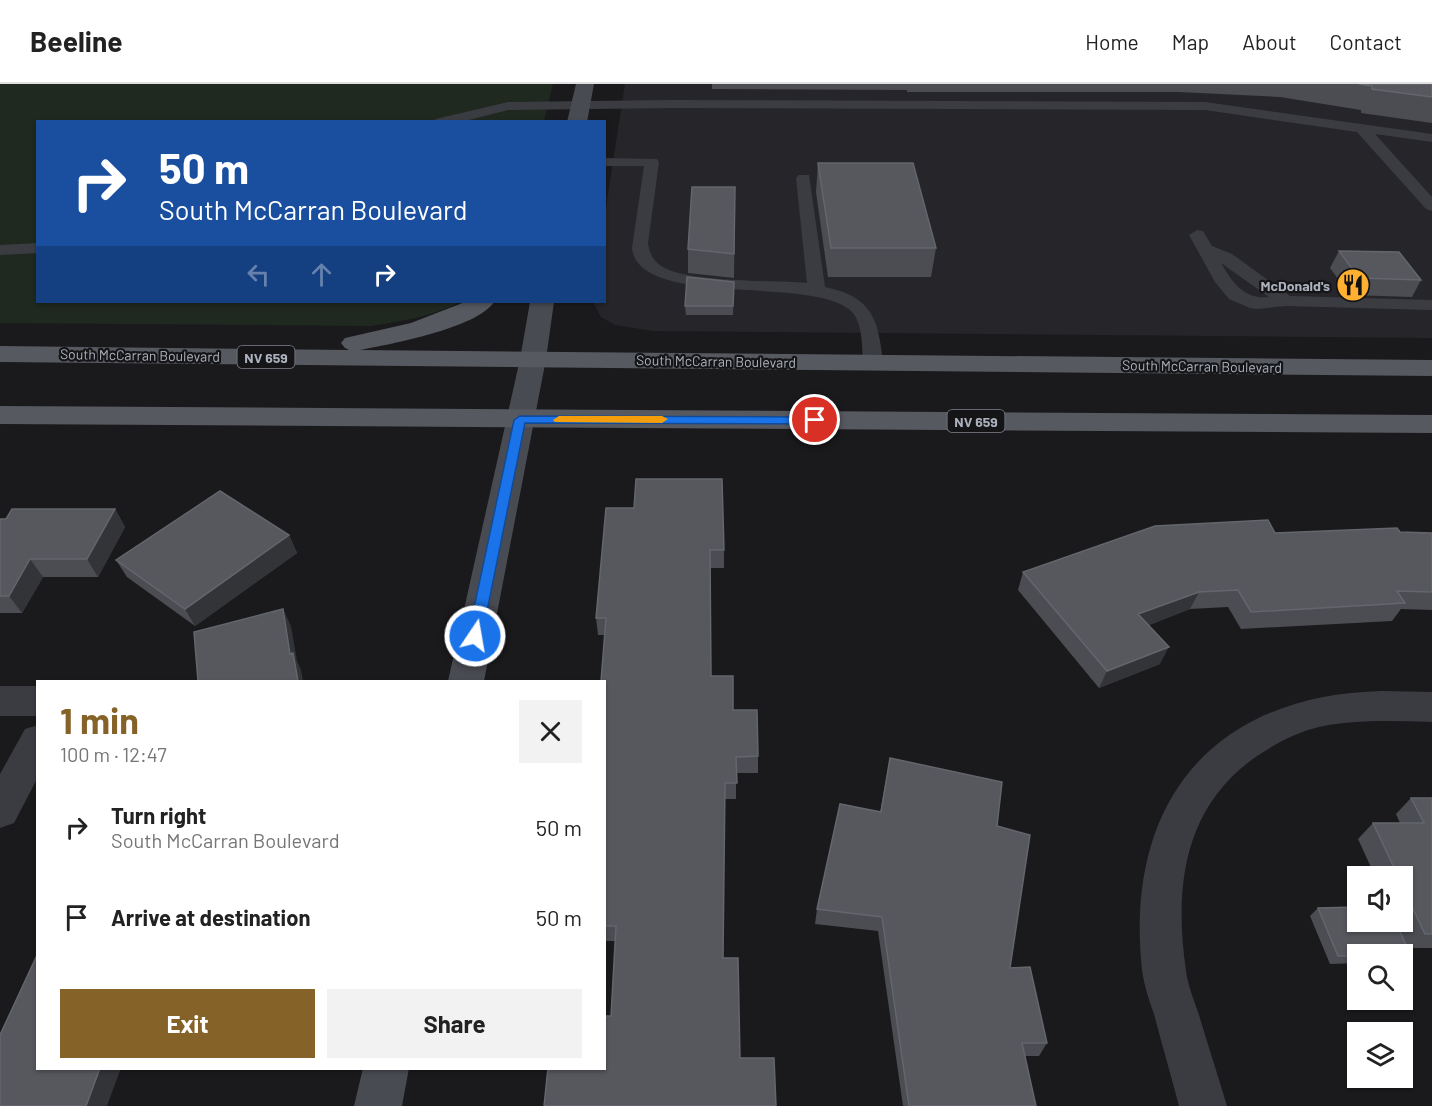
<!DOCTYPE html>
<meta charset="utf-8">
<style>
:root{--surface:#fff;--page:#f2f2f2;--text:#222;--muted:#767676;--line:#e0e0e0;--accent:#856228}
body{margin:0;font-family:Barlow,sans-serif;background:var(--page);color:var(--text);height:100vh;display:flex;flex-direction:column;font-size:22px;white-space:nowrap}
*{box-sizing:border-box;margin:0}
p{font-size:20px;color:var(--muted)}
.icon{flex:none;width:33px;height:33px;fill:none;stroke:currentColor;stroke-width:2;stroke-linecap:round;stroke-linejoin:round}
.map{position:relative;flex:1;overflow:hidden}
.side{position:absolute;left:36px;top:596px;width:570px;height:390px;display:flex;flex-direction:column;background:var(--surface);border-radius:0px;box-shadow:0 2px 4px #0004}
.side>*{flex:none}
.hud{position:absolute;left:36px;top:36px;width:570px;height:183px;border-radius:0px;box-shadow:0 2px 4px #0004;background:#1a4fa0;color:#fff;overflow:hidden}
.tools{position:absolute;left:1347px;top:782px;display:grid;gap:12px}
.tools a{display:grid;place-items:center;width:66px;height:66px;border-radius:0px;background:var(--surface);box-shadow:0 2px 4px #0004;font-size:30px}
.pin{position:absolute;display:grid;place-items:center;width:51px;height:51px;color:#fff;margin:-26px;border:3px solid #fff;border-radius:50%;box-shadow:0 2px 6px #0007}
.me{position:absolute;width:66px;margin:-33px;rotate:12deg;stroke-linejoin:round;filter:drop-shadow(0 0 4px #0008)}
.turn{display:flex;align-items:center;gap:21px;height:126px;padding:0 24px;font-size:27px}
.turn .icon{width:78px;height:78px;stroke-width:2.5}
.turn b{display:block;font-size:42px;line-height:51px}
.lanes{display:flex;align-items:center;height:57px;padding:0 24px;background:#0003;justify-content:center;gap:30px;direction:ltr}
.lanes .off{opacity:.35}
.round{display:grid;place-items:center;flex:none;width:63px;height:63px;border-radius:0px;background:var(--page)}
.summary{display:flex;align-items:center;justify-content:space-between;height:102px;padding:0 24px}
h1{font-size:36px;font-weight:700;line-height:45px;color:var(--accent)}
.action{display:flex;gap:12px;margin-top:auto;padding:12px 24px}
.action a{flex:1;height:69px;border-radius:0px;background:var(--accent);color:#fff;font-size:24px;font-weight:700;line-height:69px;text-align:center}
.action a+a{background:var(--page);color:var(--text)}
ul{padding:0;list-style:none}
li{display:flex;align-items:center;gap:18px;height:90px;padding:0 24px}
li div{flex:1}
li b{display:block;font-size:22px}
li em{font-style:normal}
header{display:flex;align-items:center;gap:36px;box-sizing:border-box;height:84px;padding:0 30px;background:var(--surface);border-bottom:2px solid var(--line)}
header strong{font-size:28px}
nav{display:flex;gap:33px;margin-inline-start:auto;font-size:21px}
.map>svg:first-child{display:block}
.built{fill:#26262a}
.green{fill:#1f2920}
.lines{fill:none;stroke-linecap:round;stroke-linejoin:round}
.lane{fill:#3b3c42;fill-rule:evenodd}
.street{fill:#3b3c42;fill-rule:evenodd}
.secondary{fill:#494b52;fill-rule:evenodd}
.primary{fill:#575961;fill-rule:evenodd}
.wall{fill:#4b4d52}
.shaded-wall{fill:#333438}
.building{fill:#56585e;stroke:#63666c;stroke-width:1.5}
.route{fill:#1a73e8;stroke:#114b97;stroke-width:1.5}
.slow{fill:#f59e0b}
.labels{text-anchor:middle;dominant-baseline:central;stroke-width:4.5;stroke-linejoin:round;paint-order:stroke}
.far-poi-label{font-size:14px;font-weight:bold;fill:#acb2bd;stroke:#151518;text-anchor:end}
.far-street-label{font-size:14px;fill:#acb2bd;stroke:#151518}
.shield{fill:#151518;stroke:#7f838c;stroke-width:1.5}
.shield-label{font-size:14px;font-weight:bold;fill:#acb2bd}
</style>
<header>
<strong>Beeline</strong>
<nav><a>Home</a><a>Map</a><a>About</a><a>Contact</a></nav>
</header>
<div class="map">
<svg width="1432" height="1022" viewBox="0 0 1432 1022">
<rect width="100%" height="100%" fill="#1a1a1d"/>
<path class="built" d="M625 0H1432V254L653 247 615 241 601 233 593 218H604L605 130Z"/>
<path class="green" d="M0 0H553L544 37 38 38V218H459C433 233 401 237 371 242L0 239Z"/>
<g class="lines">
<path class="lane" d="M673 16 1205 18 1432 50V58L1375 50 1432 113V127L1426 125 1357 48 1205 26 673 24 508 26 461 38H434L436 35 508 18Z
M604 74 657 75 659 78 648 159C649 169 653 176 661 182 687 199 773 196 807 199L796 94 799 91H809L825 203C872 213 878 234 883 278L880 282H866L863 278C862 263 863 237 850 226 809 191 639 225 632 164L644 82H604Z
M1197 146 1203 147 1212 162 1232 170 1290 212 1432 216V226L1286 222 1256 225 1250 224 1229 215 1215 198 1189 151ZM1221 179 1269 213C1244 216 1233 199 1221 179Z
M38 159V169L0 171V161Z"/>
<path class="street" d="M0 602H38V632H0Z
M1382 607 1432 608V638C1394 637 1356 635 1319 643 1297 648 1275 660 1257 672 1183 723 1174 804 1186 887 1188 902 1194 916 1199 931 1208 961 1218 992 1227 1022H1179C1171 991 1162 961 1154 930 1149 916 1144 901 1142 886 1124 719 1212 611 1382 607Z
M38 641V693L14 739 0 744V690L25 645Z"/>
<path class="secondary" d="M576 0H594L587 38H567Z
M530 218H554L546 275 484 597H448L520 275Z
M363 984H409L402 1022H354Z"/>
<path class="primary" d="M465 218H494C477 244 391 260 360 266L1432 276V292L0 278V262L349 266 345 264 341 259 345 254 411 239Z
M0 322 1432 331V349L0 340Z"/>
</g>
<path class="wall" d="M712 0H1432V39L1361 29V26L1280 13 1179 8H907V6L712 5Z
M818 79 936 164 931 193H828L816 108Z
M735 103 734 194 688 189V165Z
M1339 167 1421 196 1412 213 1350 211 1330 184Z
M734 198 733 231H686L685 222Z
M634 424 724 466V484H710L711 592 733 626 758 672V689H736V715H725L604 984 611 932 615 857H604V551H598L596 534Z
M115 425 125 443 98 493H43L22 529H0V435Z
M1275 449H1432V526L1401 525 1392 537 1241 545 1228 523 1190 525 1149 541 1160 580 1099 604 1018 506 1023 488Z
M289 451 297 469 195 542 127 493 116 476Z
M890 674 997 742 1010 884 1047 959 1039 972H1025L1036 1022H903L878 847 815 840 817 825 880 728Z
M1411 714H1432V864H1407L1395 837H1402V792H1375L1358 755 1373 739H1400L1396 730Z
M1318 824 1408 865 1402 870H1358V879L1330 880 1310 832Z"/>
<path class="shaded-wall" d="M115 425 125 443 98 493 87 475Z
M289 451 297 469 195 542 185 525Z
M30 475 43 493 22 529 9 512Z
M1199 508 1190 525 1130 548 1138 530Z
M283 525 291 542 297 577 301 586 303 597H298L290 570Z
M1169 563 1160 580 1099 604 1107 587Z
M100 984H121L107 1022H86Z"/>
<path class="building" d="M1359 0H1432V13L1372 5V2Z
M818 79H913L936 164H831Z
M692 103H735L734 170 688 165Z
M1339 167 1399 168 1421 196 1359 194Z
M687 193 734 198 733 222H685Z
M636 395H722L724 466H710L711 592H733V626H757L758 672 736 673 737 699H725L723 874H738L740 974H774L776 1022H544L548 984H604V932H611L616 842H604V597H601L606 534H596L606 424H634Z
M220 407 289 451 185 525 116 476Z
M12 425H115L87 475H30L9 512H0V435H6Z
M1268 436 1275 449 1397 444 1400 448 1432 449V508L1397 507 1405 519 1251 528 1238 506 1199 508 1138 530 1169 563 1107 587 1023 488 1155 442Z
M283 525 290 570 293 569 298 597H198L194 548Z
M890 674 1002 698 997 742 1030 751 1010 884 1030 883 1047 959H1022L1036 1022H909L882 833 817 825 840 720 881 728Z
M1411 714H1432V850H1425L1402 802V792H1398L1373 739H1424Z
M1358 823V837H1395L1408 865H1379L1382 870H1358V872H1338L1318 824Z
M38 869V984H100L86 1022H0V951Z"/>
<path class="route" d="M520 332 815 333 821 336 815 340 525 339 482 552 475 558 468 552 514 336Z"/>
<path class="slow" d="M559 332H662L668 335 662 339 555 338 553 336Z"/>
<defs>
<symbol id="restaurant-disc" viewBox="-11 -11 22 22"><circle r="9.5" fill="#ffb030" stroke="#151518"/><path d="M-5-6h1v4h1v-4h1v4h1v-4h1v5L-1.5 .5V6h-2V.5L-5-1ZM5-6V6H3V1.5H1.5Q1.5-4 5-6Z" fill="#111"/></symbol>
</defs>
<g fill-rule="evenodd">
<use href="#restaurant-disc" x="1334" y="182" width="38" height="38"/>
</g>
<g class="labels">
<g class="far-poi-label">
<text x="1330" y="201">McDonald's</text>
</g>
<g class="far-street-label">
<text transform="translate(140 271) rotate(1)">South McCarran Boulevard</text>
<text transform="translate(716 277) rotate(1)">South McCarran Boulevard</text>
<text transform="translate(1202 282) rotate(1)">South McCarran Boulevard</text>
</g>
<g class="shield">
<rect x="237.5" y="262" width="57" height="22" rx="4.5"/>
<rect x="947.5" y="326" width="57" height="22" rx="4.5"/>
</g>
<g class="shield-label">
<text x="266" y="273">NV 659</text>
<text x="976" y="337">NV 659</text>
</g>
</g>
</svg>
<div class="tools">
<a><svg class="icon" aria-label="sound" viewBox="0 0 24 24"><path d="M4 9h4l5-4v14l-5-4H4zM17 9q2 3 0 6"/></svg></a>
<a><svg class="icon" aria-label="search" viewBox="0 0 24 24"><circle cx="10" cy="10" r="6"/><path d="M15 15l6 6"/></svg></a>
<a><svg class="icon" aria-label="layers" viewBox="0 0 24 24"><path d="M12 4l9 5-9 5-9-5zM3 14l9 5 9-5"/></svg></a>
</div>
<div class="pin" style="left:815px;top:336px;background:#d93025"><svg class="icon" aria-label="arrive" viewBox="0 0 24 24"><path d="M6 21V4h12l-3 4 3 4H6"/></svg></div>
<svg class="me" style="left:475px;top:552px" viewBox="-20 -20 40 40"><circle r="17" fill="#1a73e8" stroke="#fff" stroke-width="3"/><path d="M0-11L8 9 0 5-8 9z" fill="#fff"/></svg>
<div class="hud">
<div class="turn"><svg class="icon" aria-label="right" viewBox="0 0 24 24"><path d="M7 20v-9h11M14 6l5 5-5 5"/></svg><div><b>50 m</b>South McCarran Boulevard</div></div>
<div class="lanes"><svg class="icon off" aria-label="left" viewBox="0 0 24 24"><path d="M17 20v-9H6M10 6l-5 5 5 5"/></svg><svg class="icon off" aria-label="ahead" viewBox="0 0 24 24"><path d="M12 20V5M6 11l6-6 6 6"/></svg><svg class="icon" aria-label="right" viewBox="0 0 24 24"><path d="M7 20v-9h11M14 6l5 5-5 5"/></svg></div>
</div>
<section class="side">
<div class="summary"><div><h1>1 min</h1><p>100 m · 12:47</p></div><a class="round"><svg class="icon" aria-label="close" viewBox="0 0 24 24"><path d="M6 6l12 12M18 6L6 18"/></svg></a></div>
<ul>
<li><svg class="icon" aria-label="right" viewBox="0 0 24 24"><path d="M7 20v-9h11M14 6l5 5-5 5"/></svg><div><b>Turn right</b><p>South McCarran Boulevard</p></div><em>50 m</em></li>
<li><svg class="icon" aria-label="arrive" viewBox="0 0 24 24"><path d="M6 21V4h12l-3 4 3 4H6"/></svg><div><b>Arrive at destination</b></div><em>50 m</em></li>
</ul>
<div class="action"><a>Exit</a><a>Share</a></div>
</section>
</div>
